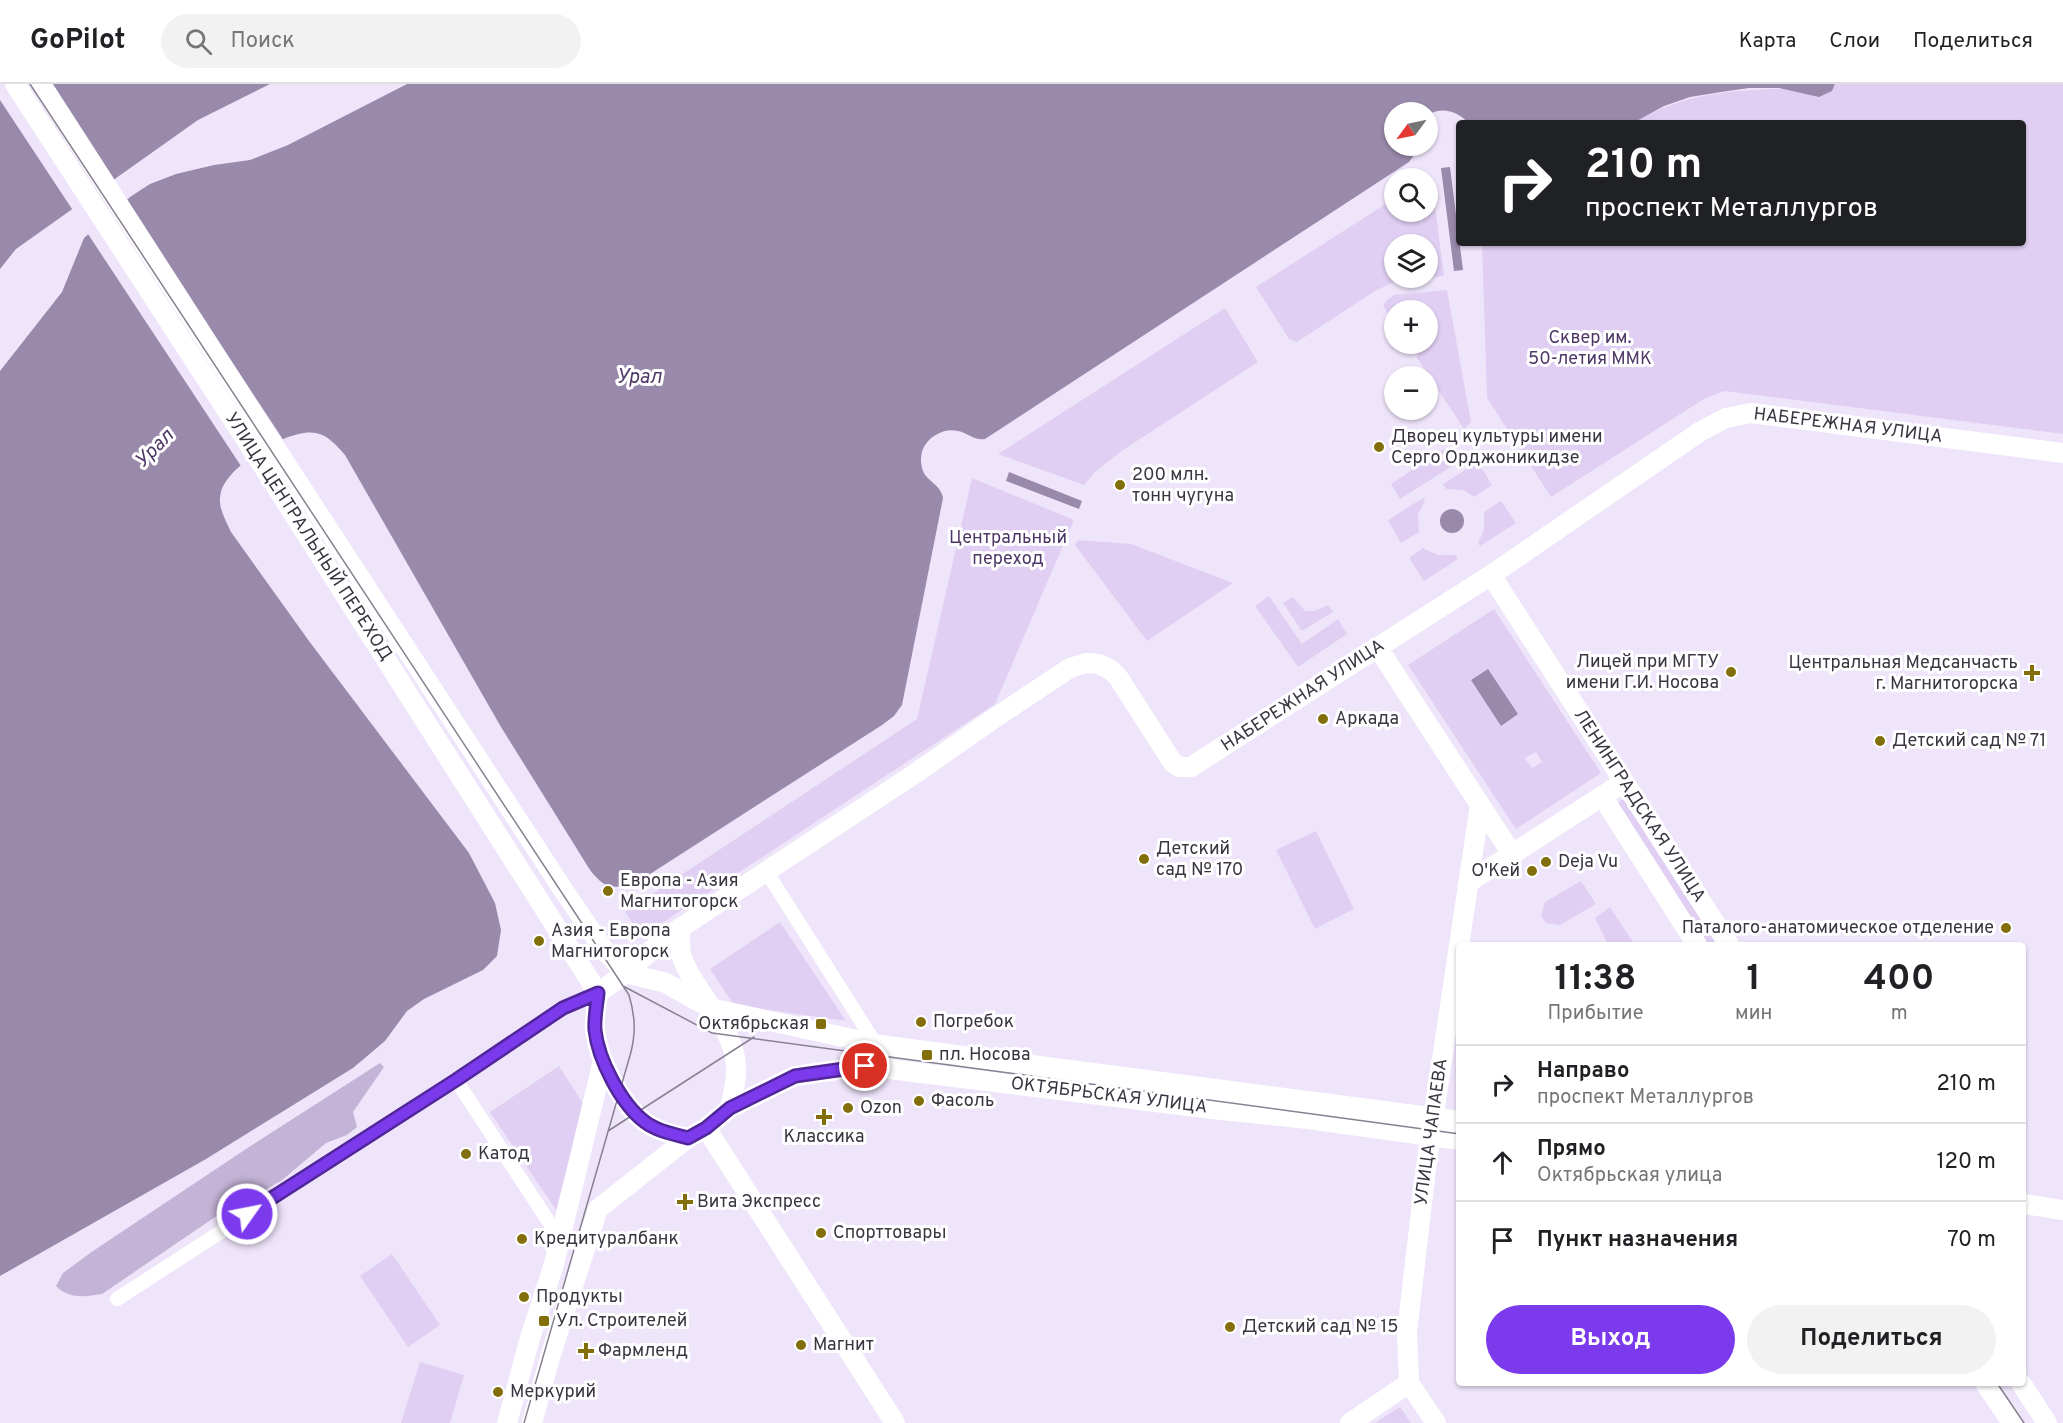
<!DOCTYPE html>
<html lang="ru">
<meta charset="utf-8">
<style>
:root{--surface:#fff;--page:#f2f2f2;--text:#202124;--muted:#757577;--line:#e0e0e0;--accent:#7c3aed}
body{margin:0;font-family:Overpass,sans-serif;background:var(--page);color:var(--text);height:100vh;display:flex;flex-direction:column;font-size:22px;white-space:nowrap}
*{box-sizing:border-box;margin:0}
p{font-size:20px;color:var(--muted)}
.icon{flex:none;width:33px;height:33px;fill:none;stroke:currentColor;stroke-width:2;stroke-linecap:round;stroke-linejoin:round}
.map{position:relative;flex:1;overflow:hidden}
.panel{position:absolute;left:1456px;top:858px;width:570px;height:444px;display:flex;flex-direction:column;background:var(--surface);border-radius:6px;box-shadow:0 2px 4px #0004}
.panel>*{flex:none}
.hud{position:absolute;left:1456px;top:36px;width:570px;height:126px;border-radius:6px;box-shadow:0 2px 4px #0004;background:#202124;color:#fff;overflow:hidden}
.needle{width:39px;rotate:237deg}
.fabs{position:absolute;left:1384px;top:18px;display:grid;gap:12px}
.fabs a{display:grid;place-items:center;width:54px;height:54px;border-radius:50%;background:var(--surface);box-shadow:0 2px 4px #0004;font-size:30px}
.pin{position:absolute;display:grid;place-items:center;width:51px;height:51px;color:#fff;margin:-26px;border:3px solid #fff;border-radius:50%;box-shadow:0 2px 6px #0007}
.me{position:absolute;width:66px;margin:-33px;rotate:57deg;stroke-linejoin:round;filter:drop-shadow(0 0 4px #0008)}
.turn{display:flex;align-items:center;gap:21px;height:126px;padding:0 30px;font-size:27px}
.turn .icon{width:78px;height:78px;stroke-width:2.5}
.turn b{display:block;font-size:42px;line-height:51px}
.eta{display:flex;justify-content:space-evenly;align-items:center;height:102px;text-align:center}
.eta b{font-size:36px;font-weight:700;line-height:42px}
.action{display:flex;gap:12px;margin-top:auto;padding:12px 30px}
.action a{flex:1;height:69px;border-radius:36px;background:var(--accent);color:#fff;font-size:24px;font-weight:700;line-height:69px;text-align:center}
.action a+a{background:var(--page);color:var(--text)}
ul{padding:0;list-style:none}
li{display:flex;align-items:center;gap:18px;height:78px;padding:0 30px;border-top:2px solid var(--line)}
li div{flex:1}
li b{display:block;font-size:22px}
li em{font-style:normal}
header{display:flex;align-items:center;gap:36px;box-sizing:border-box;height:84px;padding:0 30px;background:var(--surface);border-bottom:2px solid var(--line)}
header strong{font-size:28px}
nav{display:flex;gap:33px;margin-inline-start:auto;font-size:21px}
.search{width:420px;height:54px;background:var(--page);display:flex;align-items:center;gap:15px;box-sizing:border-box;padding:0 21px;border-radius:33px;color:var(--muted);font-size:22px}
.map>svg:first-child{display:block}
.green{fill:#e0cff3;fill-rule:evenodd}
.forest{fill:#c3b3d6}
.water{fill:#9989ab}
.pier{fill:#efe5fb}
.lines{fill:none;stroke-linecap:round;stroke-linejoin:round}
.street{stroke:#fff;stroke-width:14}
.secondary{stroke:#fff;stroke-width:20}
.tram{stroke:#888190;stroke-width:1.5}
.route-casing{stroke:#51269a;stroke-width:15}
.route{stroke:#7c3aed;stroke-width:10}
.poi-dot{fill:#826e0b;stroke:#fff;stroke-width:2}
.labels{text-anchor:middle;dominant-baseline:central;stroke-width:6;stroke-linejoin:round;paint-order:stroke}
.park-label{font-size:18px;fill:#4e3766;stroke:#fff}
.street-label{font-size:18px;fill:#3a3540;stroke:#fff}
.poi-label{font-size:18px;fill:#3a3540;stroke:#fff;text-anchor:start}
.water-label{font-size:20px;font-style:italic;fill:#4f3767;stroke:#fff}
</style>
<header>
<strong>GoPilot</strong>
<div class="search"><svg class="icon" aria-label="search" viewBox="0 0 24 24"><circle cx="10" cy="10" r="6"/><path d="M15 15l6 6"/></svg>Поиск</div>
<nav><a>Карта</a><a>Слои</a><a>Поделиться</a></nav>
</header>
<div class="map">
<svg width="2063" height="1339" viewBox="0 0 2063 1339">
<rect width="100%" height="100%" fill="#efe5fb"/>
<path class="green" d="M1835 0H2063V350L1724 307 1704 315 1551 413 1487 314 1482 159H2024V39H1633C1699 0 1761 7 1834 3Z
M1431 91 1444 192 1394 198 1375 207 1297 258 1289 255 1256 203 1395 114V128H1428V94H1425ZM1395 160H1428V194H1395Z
M1447 206 1471 338 1464 345 1417 274 1418 268 1411 260H1428V226H1395V242L1383 222 1387 216 1394 211Z
M1225 224 1258 278 1123 366 1095 388 1084 401 998 370Z
M1444 365 1454 381 1400 415 1391 400Z
M1478 378 1492 401 1474 413 1464 406 1446 405 1443 400Z
M972 394 1074 436 995 620 662 839C640 852 638 848 625 828L917 635Z
M1423 414 1425 417 1418 431 1419 448 1401 459 1388 436Z
M1501 417 1516 439 1480 462 1478 459 1484 446V428Z
M1078 456 1131 460 1233 499 1147 557 1075 461Z
M1423 464 1438 471H1455L1458 475 1424 497 1409 474Z
M1269 512 1302 560 1338 535 1347 550 1298 583 1255 522Z
M1293 513 1305 527H1315L1328 521 1333 528 1302 547 1283 519Z
M1494 525 1601 689 1516 745 1408 581ZM1536 668 1542 678 1532 684 1525 674Z
M1627 713 1721 856 1713 861H1707L1615 720Z
M1316 747 1354 825 1315 845 1276 766Z
M1581 797 1596 820 1560 841 1546 839 1541 832 1545 818Z
M1610 823 1635 861H1608L1595 834Z
M780 838 846 937 734 921 710 885Z
M559 982 584 1021 556 1126 490 1028Z
M392 1170 440 1241 408 1263 360 1192Z
M420 1278 464 1291 450 1339H401Z
M1400 1323 1411 1339H1375Z"/>
<path class="forest" d="M380 979 384 983 353 1028 357 1043 347 1051 326 1059 281 1097 221 1129 102 1210C84 1213 69 1215 56 1202L63 1189 93 1167 249 1063Z"/>
<path class="water" d="M0 0H270L198 36 16 165 0 185Z
M407 0H1835L1832 7 1819 13 1779 4H1749L1721 8 1690 13 1664 22 1633 39H1468C1458 27 1442 22 1428 31V28H1395V62H1415V70L1409 78 985 355C975 357 968 349 958 347 945 344 932 351 925 361 921 367 920 376 922 384 925 397 941 400 943 414L902 621 894 632 882 641 633 801C610 804 605 805 590 786L501 643 345 371C337 362 328 351 316 349 290 343 227 382 221 408 217 422 225 435 231 448L309 557 469 769 495 819 501 846 497 872 483 886 424 915 407 927 385 957 353 984 206 1075 0 1192V287L62 208 84 154 130 113 150 100 176 90 214 81 250 76 288 61Z
M1450 83 1463 186 1454 187 1441 84Z
M1009 388 1082 417 1079 425 1006 397Z
M1440 437a12 12 0 1 1 24 0a12 12 0 1 1-24 0Z
M1488 585 1518 630 1501 642 1471 596Z"/>
<path class="pier" d="M0 0H49L114 99 74 128 0 16Z
M124 114 284 357 267 366 243 385 86 147Z"/>
<g class="lines">
<path class="street" d="M766 787 875 959
M456 996 560 1155 586 1162
M117 1215 456 996 563 924 598 909"/>
<path class="secondary" d="M15 0 263 382 598 909
M41 0 280 371 560 801 604 866 626 889
M1491 491 1729 861
M1378 564 1512 770
M1602 712 1697 861
M1469 798 1624 698
M680 844C680 854 679 867 683 876 696 909 726 935 734 969 739 987 734 1006 730 1024
M626 889 666 899 710 924 880 961 1460 1037
M598 909 626 889 665 854 913 691 996 633 1070 584 1086 579 1099 580 1111 586 1118 593 1173 679 1179 683H1191L1491 491 1701 347 1726 334 1751 329 2063 369
M598 909C597 920 594 934 595 946 598 975 621 1020 645 1038 657 1047 673 1051 688 1054
M706 1044 895 1339
M2024 1120 2063 1126
M1985 1299 2012 1339
M2021 1299 2047 1339
M507 1339 530 1254 554 1180 603 977
M532 1339 551 1270 598 1125 688 1054 706 1044 730 1024 795 992 865 982 1212 1025 1308 1035 1460 1056
M1350 1339 1409 1299
M1436 1339 1409 1299 1407 1248 1427 1076 1480 721"/>
<path class="tram" d="M30 0 629 911C635 932 636 947 631 968L524 1339
M623 902 712 949 1460 1050
M608 1047 754 953
M1997 1299 2024 1339"/>
</g>
<g class="lines">
<defs>
<path id="route" d="M247 1130 456 996 563 924 598 909C597 920 594 934 595 946 598 975 621 1020 645 1038 657 1047 673 1050 688 1054L706 1044 730 1024 795 992 865 982"/>
</defs>
<use href="#route" class="route-casing"/>
<use href="#route" class="route"/>
</g>
<g class="poi-dot">
<circle cx="1379" cy="363" r="6"/>
<circle cx="1120" cy="401" r="6"/>
<circle cx="1731" cy="588" r="6"/>
<path d="M2029 580h6v6h6v6h-6v6h-6v-6h-6v-6h6z"/>
<circle cx="1323" cy="635" r="6"/>
<circle cx="1880" cy="657" r="6"/>
<circle cx="1144" cy="775" r="6"/>
<circle cx="1546" cy="778" r="6"/>
<circle cx="1532" cy="787" r="6"/>
<circle cx="608" cy="807" r="6"/>
<circle cx="2006" cy="844" r="6"/>
<circle cx="539" cy="857" r="6"/>
<circle cx="921" cy="938" r="6"/>
<rect x="815" y="934" width="12" height="12" rx="3"/>
<rect x="921" y="965" width="12" height="12" rx="3"/>
<circle cx="919" cy="1017" r="6"/>
<circle cx="848" cy="1024" r="6"/>
<path d="M821 1024h6v6h6v6h-6v6h-6v-6h-6v-6h6z"/>
<circle cx="466" cy="1070" r="6"/>
<path d="M682 1109h6v6h6v6h-6v6h-6v-6h-6v-6h6z"/>
<circle cx="821" cy="1149" r="6"/>
<circle cx="522" cy="1155" r="6"/>
<circle cx="524" cy="1213" r="6"/>
<rect x="538" y="1231" width="12" height="12" rx="3"/>
<circle cx="1230" cy="1243" r="6"/>
<circle cx="801" cy="1261" r="6"/>
<path d="M583 1258h6v6h6v6h-6v6h-6v-6h-6v-6h6z"/>
<circle cx="498" cy="1308" r="6"/>
</g>
<g class="labels">
<g class="park-label">
<text x="1590" y="254">Сквер им.<tspan x="1590" dy="21">50-летия ММК</tspan></text>
<text x="1008" y="454">Центральный<tspan x="1008" dy="21">переход</tspan></text>
</g>
<g class="street-label">
<text transform="translate(1848 342) rotate(7)">НАБЕРЕЖНАЯ УЛИЦА</text>
<text transform="translate(308 453) rotate(57)">УЛИЦА ЦЕНТРАЛЬНЫЙ ПЕРЕХОД</text>
<text transform="translate(1303 612) rotate(-33)">НАБЕРЕЖНАЯ УЛИЦА</text>
<text transform="translate(1639 722) rotate(57)">ЛЕНИНГРАДСКАЯ УЛИЦА</text>
<text transform="translate(1109 1012) rotate(7)">ОКТЯБРЬСКАЯ УЛИЦА</text>
<text transform="translate(1432 1048) rotate(-82)">УЛИЦА ЧАПАЕВА</text>
</g>
<g class="poi-label">
<text x="1391" y="353">Дворец культуры имени<tspan x="1391" dy="21">Серго Орджоникидзе</tspan></text>
<text x="1132" y="391">200 млн.<tspan x="1132" dy="21">тонн чугуна</tspan></text>
<text x="1719" y="578" text-anchor="end">Лицей при МГТУ<tspan x="1719" dy="21">имени Г.И. Носова</tspan></text>
<text x="2018" y="579" text-anchor="end">Центральная Медсанчасть<tspan x="2018" dy="21">г. Магнитогорска</tspan></text>
<text x="1335" y="635">Аркада</text>
<text x="1892" y="657">Детский сад № 71</text>
<text x="1156" y="765">Детский<tspan x="1156" dy="21">сад № 170</tspan></text>
<text x="1558" y="778">Deja Vu</text>
<text x="1520" y="787" text-anchor="end">О'Кей</text>
<text x="620" y="797">Европа - Азия<tspan x="620" dy="21">Магнитогорск</tspan></text>
<text x="1994" y="844" text-anchor="end">Паталого-анатомическое отделение</text>
<text x="551" y="847">Азия - Европа<tspan x="551" dy="21">Магнитогорск</tspan></text>
<text x="933" y="938">Погребок</text>
<text x="809" y="940" text-anchor="end">Октябрьская</text>
<text x="939" y="971">пл. Носова</text>
<text x="931" y="1017">Фасоль</text>
<text x="860" y="1024">Ozon</text>
<text x="824" y="1053" text-anchor="middle">Классика</text>
<text x="478" y="1070">Катод</text>
<text x="697" y="1118">Вита Экспресс</text>
<text x="833" y="1149">Спорттовары</text>
<text x="534" y="1155">Кредитуралбанк</text>
<text x="536" y="1213">Продукты</text>
<text x="556" y="1237">Ул. Строителей</text>
<text x="1242" y="1243">Детский сад № 15</text>
<text x="813" y="1261">Магнит</text>
<text x="598" y="1267">Фармленд</text>
<text x="510" y="1308">Меркурий</text>
</g>
<g class="water-label">
<text x="639" y="294">Урал</text>
<text transform="translate(155 365) rotate(-45)">Урал</text>
</g>
</g>
</svg>
<div class="fabs">
<a><svg class="needle" viewBox="-14 -14 28 28"><path d="M0-13l5 13h-10z" fill="#e53935"/><path d="M0 13l5-13h-10z" fill="#757577"/></svg></a>
<a><svg class="icon" aria-label="search" viewBox="0 0 24 24"><circle cx="10" cy="10" r="6"/><path d="M15 15l6 6"/></svg></a>
<a><svg class="icon" aria-label="layers" viewBox="0 0 24 24"><path d="M12 4l9 5-9 5-9-5zM3 14l9 5 9-5"/></svg></a>
<a>+</a>
<a>−</a>
</div>
<div class="pin" style="left:865px;top:982px;background:#d93025"><svg class="icon" aria-label="arrive" viewBox="0 0 24 24"><path d="M6 21V4h12l-3 4 3 4H6"/></svg></div>
<svg class="me" style="left:247px;top:1130px" viewBox="-20 -20 40 40"><circle r="17" fill="#7c3aed" stroke="#fff" stroke-width="3"/><path d="M0-11L8 9 0 5-8 9z" fill="#fff"/></svg>
<div class="hud">
<div class="turn"><svg class="icon" aria-label="right" viewBox="0 0 24 24"><path d="M7 20v-9h11M14 6l5 5-5 5"/></svg><div><b>210 m</b>проспект Металлургов</div></div>
</div>
<section class="panel">
<div class="eta">
<div><b>11:38</b><p>Прибытие</p></div>
<div><b>1</b><p>мин</p></div>
<div><b>400</b><p>m</p></div>
</div>
<ul>
<li><svg class="icon" aria-label="right" viewBox="0 0 24 24"><path d="M7 20v-9h11M14 6l5 5-5 5"/></svg><div><b>Направо</b><p>проспект Металлургов</p></div><em>210 m</em></li>
<li><svg class="icon" aria-label="ahead" viewBox="0 0 24 24"><path d="M12 20V5M6 11l6-6 6 6"/></svg><div><b>Прямо</b><p>Октябрьская улица</p></div><em>120 m</em></li>
<li><svg class="icon" aria-label="arrive" viewBox="0 0 24 24"><path d="M6 21V4h12l-3 4 3 4H6"/></svg><div><b>Пункт назначения</b></div><em>70 m</em></li>
</ul>
<div class="action"><a>Выход</a><a>Поделиться</a></div>
</section>
</div>
